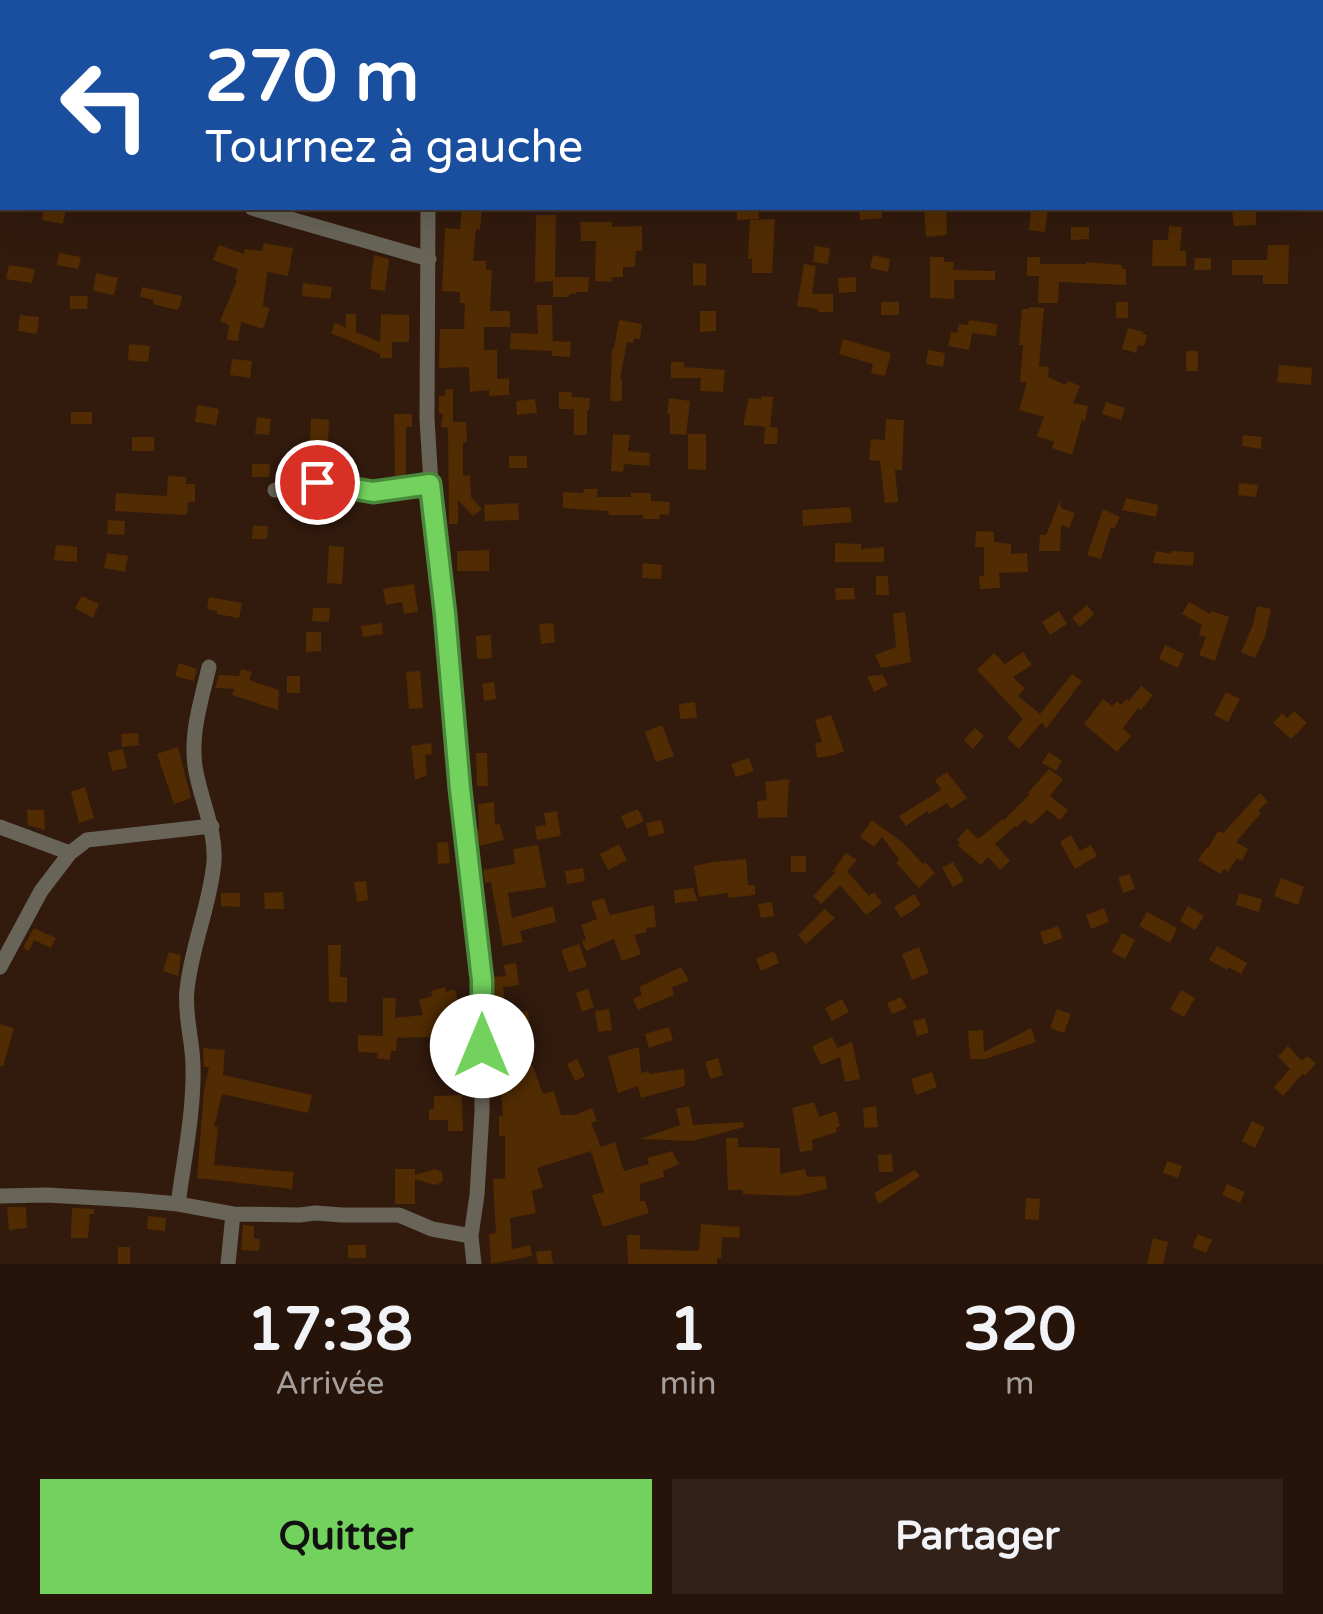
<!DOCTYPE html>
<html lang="fr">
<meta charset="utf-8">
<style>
:root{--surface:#26140a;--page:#322118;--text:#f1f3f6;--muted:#a49e9c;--line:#42332b;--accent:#72d25d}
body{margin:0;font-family:"Varela Round",sans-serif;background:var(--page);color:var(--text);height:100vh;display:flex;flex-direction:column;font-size:38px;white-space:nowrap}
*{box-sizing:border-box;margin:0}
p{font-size:32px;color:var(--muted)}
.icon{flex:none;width:55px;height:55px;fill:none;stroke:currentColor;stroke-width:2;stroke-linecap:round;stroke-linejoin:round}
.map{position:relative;height:1264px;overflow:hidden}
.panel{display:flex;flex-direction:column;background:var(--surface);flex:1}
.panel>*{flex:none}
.guide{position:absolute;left:0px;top:0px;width:1325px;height:210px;box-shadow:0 10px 40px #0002,0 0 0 2px var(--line);background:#1a4fa0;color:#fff;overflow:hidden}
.pin{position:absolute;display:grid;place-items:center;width:85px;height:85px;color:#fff;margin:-42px;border:5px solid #fff;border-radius:50%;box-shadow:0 2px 10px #0007}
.me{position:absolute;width:110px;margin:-55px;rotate:0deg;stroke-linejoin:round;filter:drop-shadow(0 0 8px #0008)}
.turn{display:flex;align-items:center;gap:35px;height:210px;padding:0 40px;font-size:45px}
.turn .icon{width:130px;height:130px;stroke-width:2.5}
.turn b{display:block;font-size:70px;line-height:85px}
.eta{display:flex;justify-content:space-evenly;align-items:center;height:170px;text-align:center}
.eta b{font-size:60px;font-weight:800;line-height:70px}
.action{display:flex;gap:20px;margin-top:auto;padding:20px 40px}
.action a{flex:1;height:115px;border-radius:0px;background:var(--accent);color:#111;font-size:40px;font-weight:800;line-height:115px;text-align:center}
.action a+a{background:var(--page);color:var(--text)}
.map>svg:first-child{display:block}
.building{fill:#512c03}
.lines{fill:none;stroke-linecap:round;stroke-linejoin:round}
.minor{stroke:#686458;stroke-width:15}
.route-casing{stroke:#4a883c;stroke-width:25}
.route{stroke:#72d25d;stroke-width:18}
</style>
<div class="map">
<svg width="1323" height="1264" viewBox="0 0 1323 1264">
<rect width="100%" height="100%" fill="#321a0d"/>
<path class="building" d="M44 208H66L63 224 42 220Z
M462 208H482L480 230 476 229 473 261H486V270H492L490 311H510V327H484V350H497V379L509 378V395L489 396V390L470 392 469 367 439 368 440 329H464L465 303H460V292L442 291 445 228 460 229Z
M737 208H758L759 219 737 220Z
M859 208H882V218L860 220Z
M924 208H946L947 235 926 237Z
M1031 208H1048L1045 232 1029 230Z
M1232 211H1256V225L1234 226Z
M536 215H556L555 277H589L588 292H576V294H569V297H553V281L535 282Z
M775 219 772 273H752V259H748L750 220Z
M580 222H612V227L642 226V251H636L635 267H623V277H612L611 282 595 281 596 241H581Z
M1169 226 1182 227 1180 251H1186V266H1152L1153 240H1168Z
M1071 227H1089V239L1071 240Z
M264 243 293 248 288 276 267 272 263 306 270 308 263 329 241 322 238 341 227 340 229 325 220 321 237 280 235 279 238 269 213 260 219 245 244 254 245 249 262 251Z
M1268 245H1289L1288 284H1263V275H1232V260H1267Z
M815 246 830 248 828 264 813 262Z
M59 253 81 257 78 269 57 265Z
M374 255 389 259 385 291 370 289Z
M873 255 890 259 888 272 870 268Z
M930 257H944V262H954L953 270 995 271V280H954V299L930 298Z
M1027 257H1040V264H1086V262L1122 265V269H1126V285L1059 282 1058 303H1038L1039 276H1027Z
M1195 258H1211V270H1194Z
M693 263 706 264V286L693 285Z
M804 264 816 266 812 294H833V312H818V309L797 306Z
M9 265 35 269 32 283 6 279Z
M96 273 118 278 114 295 93 291Z
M856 277V292L839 293 838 278Z
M303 283 332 287 330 299 302 296Z
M142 287 182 296 180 306 177 310 153 304 154 300 140 297Z
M70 296H88L87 309H70Z
M881 302H899V315H881Z
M1116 302H1128V318H1116Z
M537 305H552L553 350V341L571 342 570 357 552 356V351L510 349 511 333 538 334Z
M1029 307 1044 308 1039 366 1049 367 1048 377 1066 385 1068 381 1080 386 1073 403 1088 406 1085 421 1082 420 1072 455 1052 448 1054 442 1037 436 1044 417 1019 410 1027 382H1020L1023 345H1019L1022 309H1029Z
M700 311H716V331L700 332Z
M346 314H356V332L380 342 381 314 409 315V342H392V358H380V354L331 333 335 323 346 328Z
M20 315 39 317 37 334 18 331Z
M619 320 642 324 640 339 634 338 633 343 627 342 620 379H622V401H610L612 349H614Z
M969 320 997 324 996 336 972 333 969 350 948 346 951 332 957 333 959 324 968 325Z
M1128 328 1143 332V334L1147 335 1144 346 1138 345 1136 353 1122 349Z
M843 339 891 353 885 376 871 373 873 364 839 354Z
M129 344 150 346 148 362 128 360Z
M928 350 945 353 943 367 926 364Z
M1186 351H1198V371H1186Z
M232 359 252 361 250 378 230 375Z
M671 362H684V367L725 370 723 392 700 391 701 378H671Z
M1279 365 1312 368 1311 385 1277 382Z
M446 389H453V422H466L467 442H463V476L470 475 471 497 482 509 473 516 458 500V524H449L448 428 441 427 443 414H439V396H445Z
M559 392H572L571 397 590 398 589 411 587 410V435H574V409H559Z
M761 396 773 397 770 427 778 428 777 444H764L765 427H769L743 425 749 398 761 399Z
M669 398 690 401 686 435 670 434V414H667Z
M535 399 537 413 517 415 516 401Z
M1106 402 1125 408 1121 420 1102 414Z
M197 405 219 409 216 425 195 422Z
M71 412H92V424H71Z
M394 414H412V427H406V476H395Z
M257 417 271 419 269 435 255 434Z
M311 418 329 420 328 443 310 442Z
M886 419 904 420 902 470H895L898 502 885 503 880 461 869 460 871 439 885 440Z
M613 434 630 435 628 451 650 453 649 466 624 464 623 472 611 471Z
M688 434H706V470L688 469Z
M1243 435 1262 437 1261 449 1242 446Z
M132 437H154V451H132Z
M509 456H527V468H509Z
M252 464H270L269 477H252Z
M168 476 186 477V484H195V502H188L187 515 115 511 116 493 167 496Z
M1239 483 1258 485 1256 497 1238 495Z
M584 489H598L597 497H631V493H651V501L670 502 669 515 660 514 659 519H643V515H609L608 511 563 508V492L583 493Z
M1126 498 1158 505 1156 517 1122 510Z
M311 500H324V521L311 522Z
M1060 500 1061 508 1075 513 1069 528 1061 525 1060 551H1039L1040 535H1046Z
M518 503 519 520 485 521 484 505Z
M850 507 852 522 803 526 802 510Z
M1103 509 1120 517 1114 529 1111 527 1101 559 1087 555Z
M108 520 125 521 124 535 107 534Z
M253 526H268L267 539H252Z
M976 531 994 532V542L1011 544V554L1027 553 1028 572 999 573 1000 588 980 589 979 576H984V547H975Z
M835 543 861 544V549L884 547V562H835Z
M56 545 77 547V562L54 560Z
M329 546 344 547 342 584 327 583Z
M489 550V571H457V551Z
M1156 551 1171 554V551L1194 552 1193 566 1153 563Z
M107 553 128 556 125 572 104 568Z
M643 563 662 565 661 579 642 578Z
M876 576H888L889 595H876Z
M414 584 418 612 404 614 402 602 386 605 383 589Z
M835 588H854L855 599 836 600Z
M82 596 99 604 93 618 75 608Z
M209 597 242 603 239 618 217 614V611L207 609Z
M1189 602 1210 614 1211 611 1229 617 1215 661 1199 655 1206 637 1199 635 1202 625 1182 614Z
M1087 605 1094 614 1080 627 1072 618Z
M1257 606 1271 609 1265 637 1255 658 1241 652 1253 625Z
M313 608H330L329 622 312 621Z
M1059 611 1067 624 1050 635 1042 622Z
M905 612 911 662 881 668 875 655 896 647 893 614Z
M382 623 383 634 363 637 361 626Z
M553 623 555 642 541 644 539 624Z
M306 632H321V651L306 652Z
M491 635 492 658 477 659 476 636Z
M1165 645 1184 654 1178 668 1159 659Z
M1023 652 1032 665 1013 677 1025 689 1018 696 1040 714 1072 674 1082 681 1046 729 1042 722 1019 749 1007 738 1023 719 977 670 994 653 1005 664Z
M179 663 197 669 194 681 175 676Z
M241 669 252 672 249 680 279 690 278 710 232 695 235 689 215 688 219 675 239 676Z
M420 671 423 708 409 709 406 672Z
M883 675 888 685 874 692 867 676Z
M287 676H300V693H287Z
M494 682 496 699 484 701 482 684Z
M1141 686 1153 695 1141 710 1138 708 1123 728 1131 736 1117 752 1084 724 1103 699 1112 706 1117 701 1121 705 1126 699 1129 701Z
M1226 692 1240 699 1228 722 1214 715Z
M695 702 697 718 680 719 679 704Z
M1294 711 1307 723 1291 739 1273 723 1282 713 1287 718Z
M831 715 844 751 835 755 817 758 815 743 822 742 815 720Z
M662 725 674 756 656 762 645 732Z
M975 728 984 736 973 749 964 740Z
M138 733 139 745 122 747 121 734Z
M431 743 432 754 425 755 427 775 415 780 411 746Z
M178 747 191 798 174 804 157 754Z
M123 749 127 768 112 771 108 752Z
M1049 752 1062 761 1056 771 1042 763Z
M476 753H487L488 786H477Z
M749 758 754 771 736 777 731 764Z
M1049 769 1063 779 1050 796 1068 810 1060 820 1047 810 1031 825 1025 819 1017 827 1015 826 995 844 1010 861 1000 870 988 857 981 865 958 846 960 843 957 840 967 828 978 839 1003 819 1004 820 1030 794 1028 793Z
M947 772 967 798 951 809 947 803 929 814 927 811 906 826 899 816 941 790 935 780Z
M789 779 787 817 758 818 757 801 767 800 765 782Z
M85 787 94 818 79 823 71 792Z
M1260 793 1268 802 1258 810 1261 813 1236 842 1248 849 1242 861 1237 858 1228 872 1224 869 1220 874 1198 860 1207 847 1208 848 1218 831 1223 833Z
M494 802 495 825 500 824 504 840 480 846 476 830 479 829 478 804Z
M638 809 644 821 627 829 621 816Z
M27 810H44L45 830 28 825Z
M557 811 561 836 537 840 535 827 546 825 544 813Z
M661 820 665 833 649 837 646 823Z
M872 820 903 843 923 864 925 862 935 873 919 888 896 863 899 859 882 837 874 847 860 837Z
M1071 835 1080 851 1091 845 1097 856 1075 869 1060 842Z
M448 842 450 863 438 864 437 843Z
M619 844 627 860 608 870 600 854Z
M538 845 546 887 508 893 512 918 553 906 556 922 520 931 523 942 503 946 491 882 485 883 483 870 515 864 513 849Z
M846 853 857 860 847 871 869 896 874 892 882 903 866 915 840 885 821 904 813 896 837 871 832 872Z
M791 856H806V872H791Z
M746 859 748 885H755V895L728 898V893L699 897 694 866 712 862Z
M953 862 964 881 953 887 942 868Z
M583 868 585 881 567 884 565 871Z
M1130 874 1135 889 1123 893 1118 877Z
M1281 878 1304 887 1298 905 1274 896Z
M366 881 368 900 357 902 354 882Z
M693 888 698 901 675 903 674 890Z
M283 892 284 909H265L264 893Z
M221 893H240V907L221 906Z
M1239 893 1262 899 1259 912 1236 905Z
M914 894 921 905 901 918 894 907Z
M604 898 610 915 654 905 656 927 646 928 647 932 634 935 641 954 622 961 614 939 586 951 582 941 586 939 581 925 597 919 591 902Z
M772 902 774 916 761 918 758 904Z
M1188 906 1204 916 1195 930 1180 921Z
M1104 908 1109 922 1091 929 1086 915Z
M825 909 835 918 806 944 798 935Z
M1147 912 1177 928 1170 943 1139 926Z
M1058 926 1063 938 1044 945 1040 932Z
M34 928 56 938 51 948 34 940 29 951 23 948Z
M1122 933 1135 940 1125 959 1112 952Z
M579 944 587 966 569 972 561 950Z
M328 945H341L340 977H347V1002H329Z
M1217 946 1247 963 1241 974 1228 967 1227 970 1209 960Z
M919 947 929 973 912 980 902 954Z
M774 951 779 963 761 971 756 959Z
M169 952 181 955 178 976 163 971Z
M516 963 519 985 503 987 505 1003 493 1004V977L506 976 504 965Z
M681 967 689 981 672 987 674 995 638 1010 633 999 642 995 639 987Z
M445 987 446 992 455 989 467 1048 469 1070 457 1071 456 1064 433 1066 430 1037 397 1038 396 1051H391L390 1060 377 1058 378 1053 358 1052V1035L383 1036V998H396L395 1018 423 1015 419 1000 432 996 431 991Z
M588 989 594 1007 582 1012 576 993Z
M1181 990 1195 998 1184 1017 1170 1009Z
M901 997 907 1008 892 1014 887 1003Z
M842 999 849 1012 832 1021 825 1008Z
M609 1009 612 1030 598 1032 595 1011Z
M1057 1009 1071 1014 1064 1033 1050 1028Z
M528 1011 531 1033 515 1036 512 1013Z
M925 1018 929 1033 917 1036 913 1021Z
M0 1024 14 1028 3 1066H0Z
M669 1027 673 1040 649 1048 645 1034Z
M1031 1028 1036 1042 985 1059H970L968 1031 983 1030 984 1052Z
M832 1037 839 1051 838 1048 852 1042 860 1079 845 1082 840 1057 821 1065 812 1046Z
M1288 1046 1302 1061 1307 1056 1316 1063 1305 1076 1303 1073 1283 1096 1274 1087 1290 1069 1278 1056Z
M639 1047 641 1073 649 1071V1074L684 1069 685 1086 641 1098 638 1086 618 1093 608 1056Z
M203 1048 225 1050 223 1075 312 1095 308 1113 222 1094 214 1127H218L214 1165 294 1172 292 1189 197 1178 204 1090 209 1067H204Z
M524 1054 528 1066 532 1064 543 1094 554 1091 561 1115H575L592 1108 597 1121 591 1123 601 1147 615 1142 624 1171 649 1164 647 1158 672 1151 679 1164 663 1171 664 1177 640 1184V1201H645L649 1213 603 1227 592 1195 604 1192 591 1151 537 1168 543 1187 532 1191 536 1213 510 1218 512 1249 530 1245 532 1256 491 1264 489 1234 496 1233 493 1179 505 1178V1136H499V1116H503L500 1080 517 1079 510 1059Z
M718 1058 723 1075 710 1079 705 1062Z
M577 1059 585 1076 575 1081 567 1064Z
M932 1072 937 1087 916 1095 911 1079Z
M462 1095 463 1131H448V1120H429V1109H434V1096Z
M814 1102 819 1117 836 1111 840 1126 836 1128 837 1132 812 1140 813 1150 800 1152 792 1108Z
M689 1106 693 1125 743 1122 744 1127 693 1141 640 1139 680 1125 676 1109Z
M876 1106 878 1127 864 1128 863 1108Z
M1252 1121 1265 1127 1255 1148 1242 1141Z
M726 1138H738V1147L780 1148V1174L805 1169 807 1177 825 1176 827 1189 796 1196 743 1194V1190H728Z
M892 1154 893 1172H879L878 1155Z
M1167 1161 1182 1166 1178 1178 1163 1173Z
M395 1169H415V1175L435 1169 441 1171 443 1177 442 1182 435 1185 415 1179V1204H395Z
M915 1170 920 1176 879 1204 874 1193Z
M1227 1184 1245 1192 1240 1203 1222 1195Z
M1026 1198 1040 1199 1039 1220 1025 1219Z
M7 1207H26L27 1228 9 1230Z
M72 1208 94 1209V1214H90L88 1238H71Z
M148 1216 166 1218 165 1231 147 1229Z
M701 1224 740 1227 739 1238 722 1237 721 1258H717V1264H628L627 1235H640V1249L699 1251Z
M243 1225 254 1226V1238L260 1239 259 1251 241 1250Z
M1198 1234 1212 1240 1206 1253 1192 1247Z
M1153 1238 1168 1242 1163 1264H1147Z
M348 1245H366V1258H348Z
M118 1247H130V1264H118Z
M551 1250 553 1264H538L536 1252Z"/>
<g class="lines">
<path class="minor" d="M421 0V2
M0 165H2
M252 208 429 259
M428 208 427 419 431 484 445 614 460 789 482 980V1112L477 1195 471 1236 474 1264
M275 490 317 482 373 492 431 484
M0 827 70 853
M0 967 41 891 70 853 87 840 212 826
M0 1196 47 1195 134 1200 178 1204 233 1214 299 1215 316 1213 342 1215H399L432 1229 471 1236
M178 1204C184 1159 194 1112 193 1067 193 1041 184 1015 187 990 191 947 210 906 214 862 216 831 202 803 196 772 189 736 201 702 209 667
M228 1264 233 1214"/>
</g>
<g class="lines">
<defs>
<path id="route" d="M317 482 373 492 430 484 445 614 460 789 482 980V1046"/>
</defs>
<use href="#route" class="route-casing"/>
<use href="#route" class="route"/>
</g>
</svg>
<div class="pin" style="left:317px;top:482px;background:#d93025"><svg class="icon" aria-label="arrive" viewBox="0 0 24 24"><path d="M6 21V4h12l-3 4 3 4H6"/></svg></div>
<svg class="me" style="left:482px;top:1046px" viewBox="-20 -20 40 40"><circle r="19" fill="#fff"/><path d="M0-13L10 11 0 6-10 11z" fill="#72d25d"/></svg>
<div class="guide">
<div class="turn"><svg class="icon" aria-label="left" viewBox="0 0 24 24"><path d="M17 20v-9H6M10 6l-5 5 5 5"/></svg><div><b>270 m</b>Tournez à gauche</div></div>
</div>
</div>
<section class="panel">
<div class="eta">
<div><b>17:38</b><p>Arrivée</p></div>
<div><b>1</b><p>min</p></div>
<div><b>320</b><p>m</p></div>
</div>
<div class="action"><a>Quitter</a><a>Partager</a></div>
</section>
